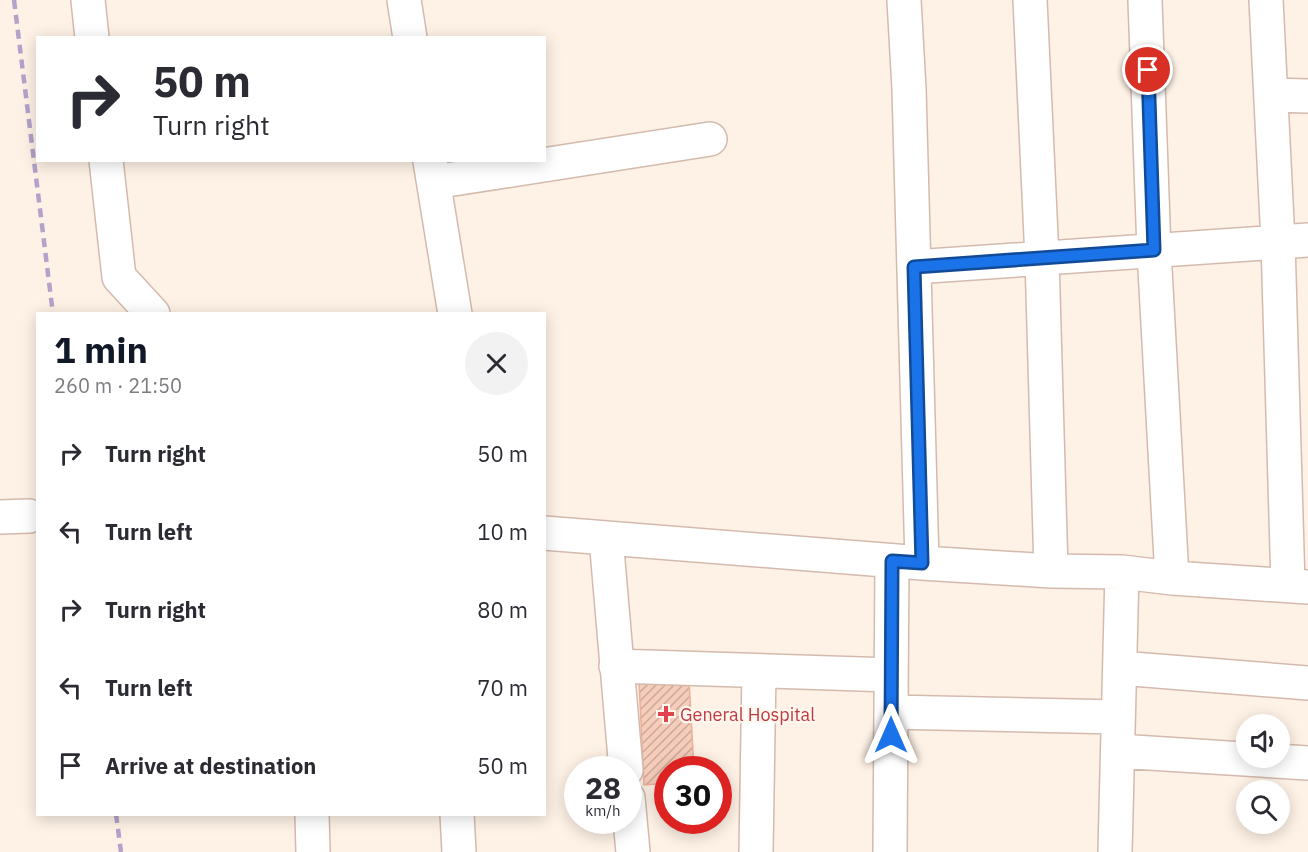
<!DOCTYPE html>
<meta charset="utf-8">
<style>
:root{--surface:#fff;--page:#f2f2f3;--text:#2b2b33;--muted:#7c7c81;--accent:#111827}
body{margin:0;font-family:"IBM Plex Sans",sans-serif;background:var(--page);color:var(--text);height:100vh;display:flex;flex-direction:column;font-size:22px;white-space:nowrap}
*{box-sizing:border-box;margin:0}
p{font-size:20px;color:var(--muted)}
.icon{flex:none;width:33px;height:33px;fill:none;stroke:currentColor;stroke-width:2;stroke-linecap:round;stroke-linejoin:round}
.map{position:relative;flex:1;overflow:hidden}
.drawer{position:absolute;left:36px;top:312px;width:510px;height:504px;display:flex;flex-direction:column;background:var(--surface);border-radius:0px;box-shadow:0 3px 15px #0003}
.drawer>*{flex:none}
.hud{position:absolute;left:36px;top:36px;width:510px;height:126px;border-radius:0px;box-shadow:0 3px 15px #0003;background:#fff;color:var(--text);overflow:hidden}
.fabs{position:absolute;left:1236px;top:714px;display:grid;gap:12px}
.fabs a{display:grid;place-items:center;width:54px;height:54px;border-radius:50%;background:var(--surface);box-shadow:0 3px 15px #0003;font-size:30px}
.speed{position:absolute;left:564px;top:756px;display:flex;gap:12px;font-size:30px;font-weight:700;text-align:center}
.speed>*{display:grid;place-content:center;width:78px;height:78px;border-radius:50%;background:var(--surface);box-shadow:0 3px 15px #0003;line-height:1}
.speed small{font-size:15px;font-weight:400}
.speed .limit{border:9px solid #d22;background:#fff;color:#111}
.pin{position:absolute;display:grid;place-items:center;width:51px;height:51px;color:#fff;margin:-26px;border:3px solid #fff;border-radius:50%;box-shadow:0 2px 6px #0007}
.me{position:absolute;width:66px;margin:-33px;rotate:0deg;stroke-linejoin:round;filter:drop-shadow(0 0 4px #0008)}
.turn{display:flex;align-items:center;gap:21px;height:126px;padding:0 18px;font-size:27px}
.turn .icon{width:78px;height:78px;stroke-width:2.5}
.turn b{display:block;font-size:42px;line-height:51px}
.round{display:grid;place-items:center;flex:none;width:63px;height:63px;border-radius:32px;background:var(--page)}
.overview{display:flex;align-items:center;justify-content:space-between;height:102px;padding:0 18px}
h1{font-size:36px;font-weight:800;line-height:45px;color:var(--accent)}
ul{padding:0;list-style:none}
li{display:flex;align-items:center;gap:18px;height:78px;padding:0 18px}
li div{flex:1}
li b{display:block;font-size:22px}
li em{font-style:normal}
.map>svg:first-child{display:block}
.building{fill:url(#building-hatch);stroke:#ebb09a;stroke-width:1.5}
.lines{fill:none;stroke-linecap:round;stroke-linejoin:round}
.minor-casing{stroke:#d4baad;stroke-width:36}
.minor{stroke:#fff;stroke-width:33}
.rail{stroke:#b3a2ca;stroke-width:4.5;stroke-dasharray:9 6;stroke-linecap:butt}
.route-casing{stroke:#114b97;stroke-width:15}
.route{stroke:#1a73e8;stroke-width:10}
.health-dot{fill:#e0444e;stroke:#fff7ee;stroke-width:2}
.labels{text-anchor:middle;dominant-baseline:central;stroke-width:4.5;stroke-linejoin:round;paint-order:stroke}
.health-label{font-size:18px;fill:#be3a42;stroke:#fff7ee;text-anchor:start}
</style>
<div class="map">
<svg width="1308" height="852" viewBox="0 0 1308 852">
<defs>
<pattern id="building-hatch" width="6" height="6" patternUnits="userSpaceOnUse" patternTransform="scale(1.5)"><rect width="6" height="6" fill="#f6ccbb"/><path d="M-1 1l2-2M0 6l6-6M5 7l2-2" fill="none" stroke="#cca89a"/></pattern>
</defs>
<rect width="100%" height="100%" fill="#fef2e6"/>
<path class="building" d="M689 680 694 770H668V783L644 785 639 682Z"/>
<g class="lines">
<defs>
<path id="minor" d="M88 0 92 38
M404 0 410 38
M904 0 909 89 922 563
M1030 0 1042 258 1051 571
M1145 0 1154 251 1172 578
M1266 0 1278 242 1288 585
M1271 95 1308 96
M106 160 119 277 153 314
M430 161 455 314
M434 182 710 139
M914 267 1308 240
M0 517 29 516
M544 533 922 563 1051 571 1122 572 1172 578 1308 587
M606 538 626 770
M616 666 891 675
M1120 668 1308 683
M891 712 1118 717
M1118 751 1308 763
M628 798 633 852
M312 814 313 852
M457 814 459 852
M756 852 759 671
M890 852 892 561
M1115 852 1122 572"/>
</defs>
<use href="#minor" class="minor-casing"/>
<use href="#minor" class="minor"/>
<path class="rail" d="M14 0 53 314
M116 814 121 852"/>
</g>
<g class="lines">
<defs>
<path id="route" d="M891 735 892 561 922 563 914 267 1154 250 1148 70"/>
</defs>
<use href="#route" class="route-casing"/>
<use href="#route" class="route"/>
</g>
<path class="health-dot" d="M663 705h6v6h6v6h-6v6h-6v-6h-6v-6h6z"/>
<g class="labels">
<g class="health-label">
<text x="680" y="714">General Hospital</text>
</g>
</g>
</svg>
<div class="fabs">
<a><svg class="icon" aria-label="sound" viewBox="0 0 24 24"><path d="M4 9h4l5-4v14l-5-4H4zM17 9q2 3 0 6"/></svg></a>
<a><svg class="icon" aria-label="search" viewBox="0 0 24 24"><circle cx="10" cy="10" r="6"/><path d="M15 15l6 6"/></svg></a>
</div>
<div class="speed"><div>28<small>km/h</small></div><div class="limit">30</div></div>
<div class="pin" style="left:1148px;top:70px;background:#d93025"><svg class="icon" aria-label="arrive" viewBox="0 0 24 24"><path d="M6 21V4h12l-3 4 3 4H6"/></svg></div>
<svg class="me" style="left:891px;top:735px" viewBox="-20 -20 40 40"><path d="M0-17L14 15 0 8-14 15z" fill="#1a73e8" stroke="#fff" stroke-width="4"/></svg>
<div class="hud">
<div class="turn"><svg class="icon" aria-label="right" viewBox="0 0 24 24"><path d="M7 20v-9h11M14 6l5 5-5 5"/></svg><div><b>50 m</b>Turn right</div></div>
</div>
<section class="drawer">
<div class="overview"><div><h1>1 min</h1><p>260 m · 21:50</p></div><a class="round"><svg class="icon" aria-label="close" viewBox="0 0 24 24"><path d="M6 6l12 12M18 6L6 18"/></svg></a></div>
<ul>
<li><svg class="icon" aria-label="right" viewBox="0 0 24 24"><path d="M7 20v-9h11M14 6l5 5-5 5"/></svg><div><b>Turn right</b></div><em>50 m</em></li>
<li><svg class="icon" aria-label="left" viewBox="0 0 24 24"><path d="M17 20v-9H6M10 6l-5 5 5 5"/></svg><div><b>Turn left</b></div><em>10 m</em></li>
<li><svg class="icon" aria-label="right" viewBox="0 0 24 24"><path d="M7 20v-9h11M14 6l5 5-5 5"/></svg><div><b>Turn right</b></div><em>80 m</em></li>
<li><svg class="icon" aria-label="left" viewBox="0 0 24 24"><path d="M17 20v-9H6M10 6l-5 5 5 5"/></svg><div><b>Turn left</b></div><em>70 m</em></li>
<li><svg class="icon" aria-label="arrive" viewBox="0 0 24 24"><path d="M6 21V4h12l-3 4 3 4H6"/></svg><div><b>Arrive at destination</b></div><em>50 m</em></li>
</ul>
</section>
</div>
